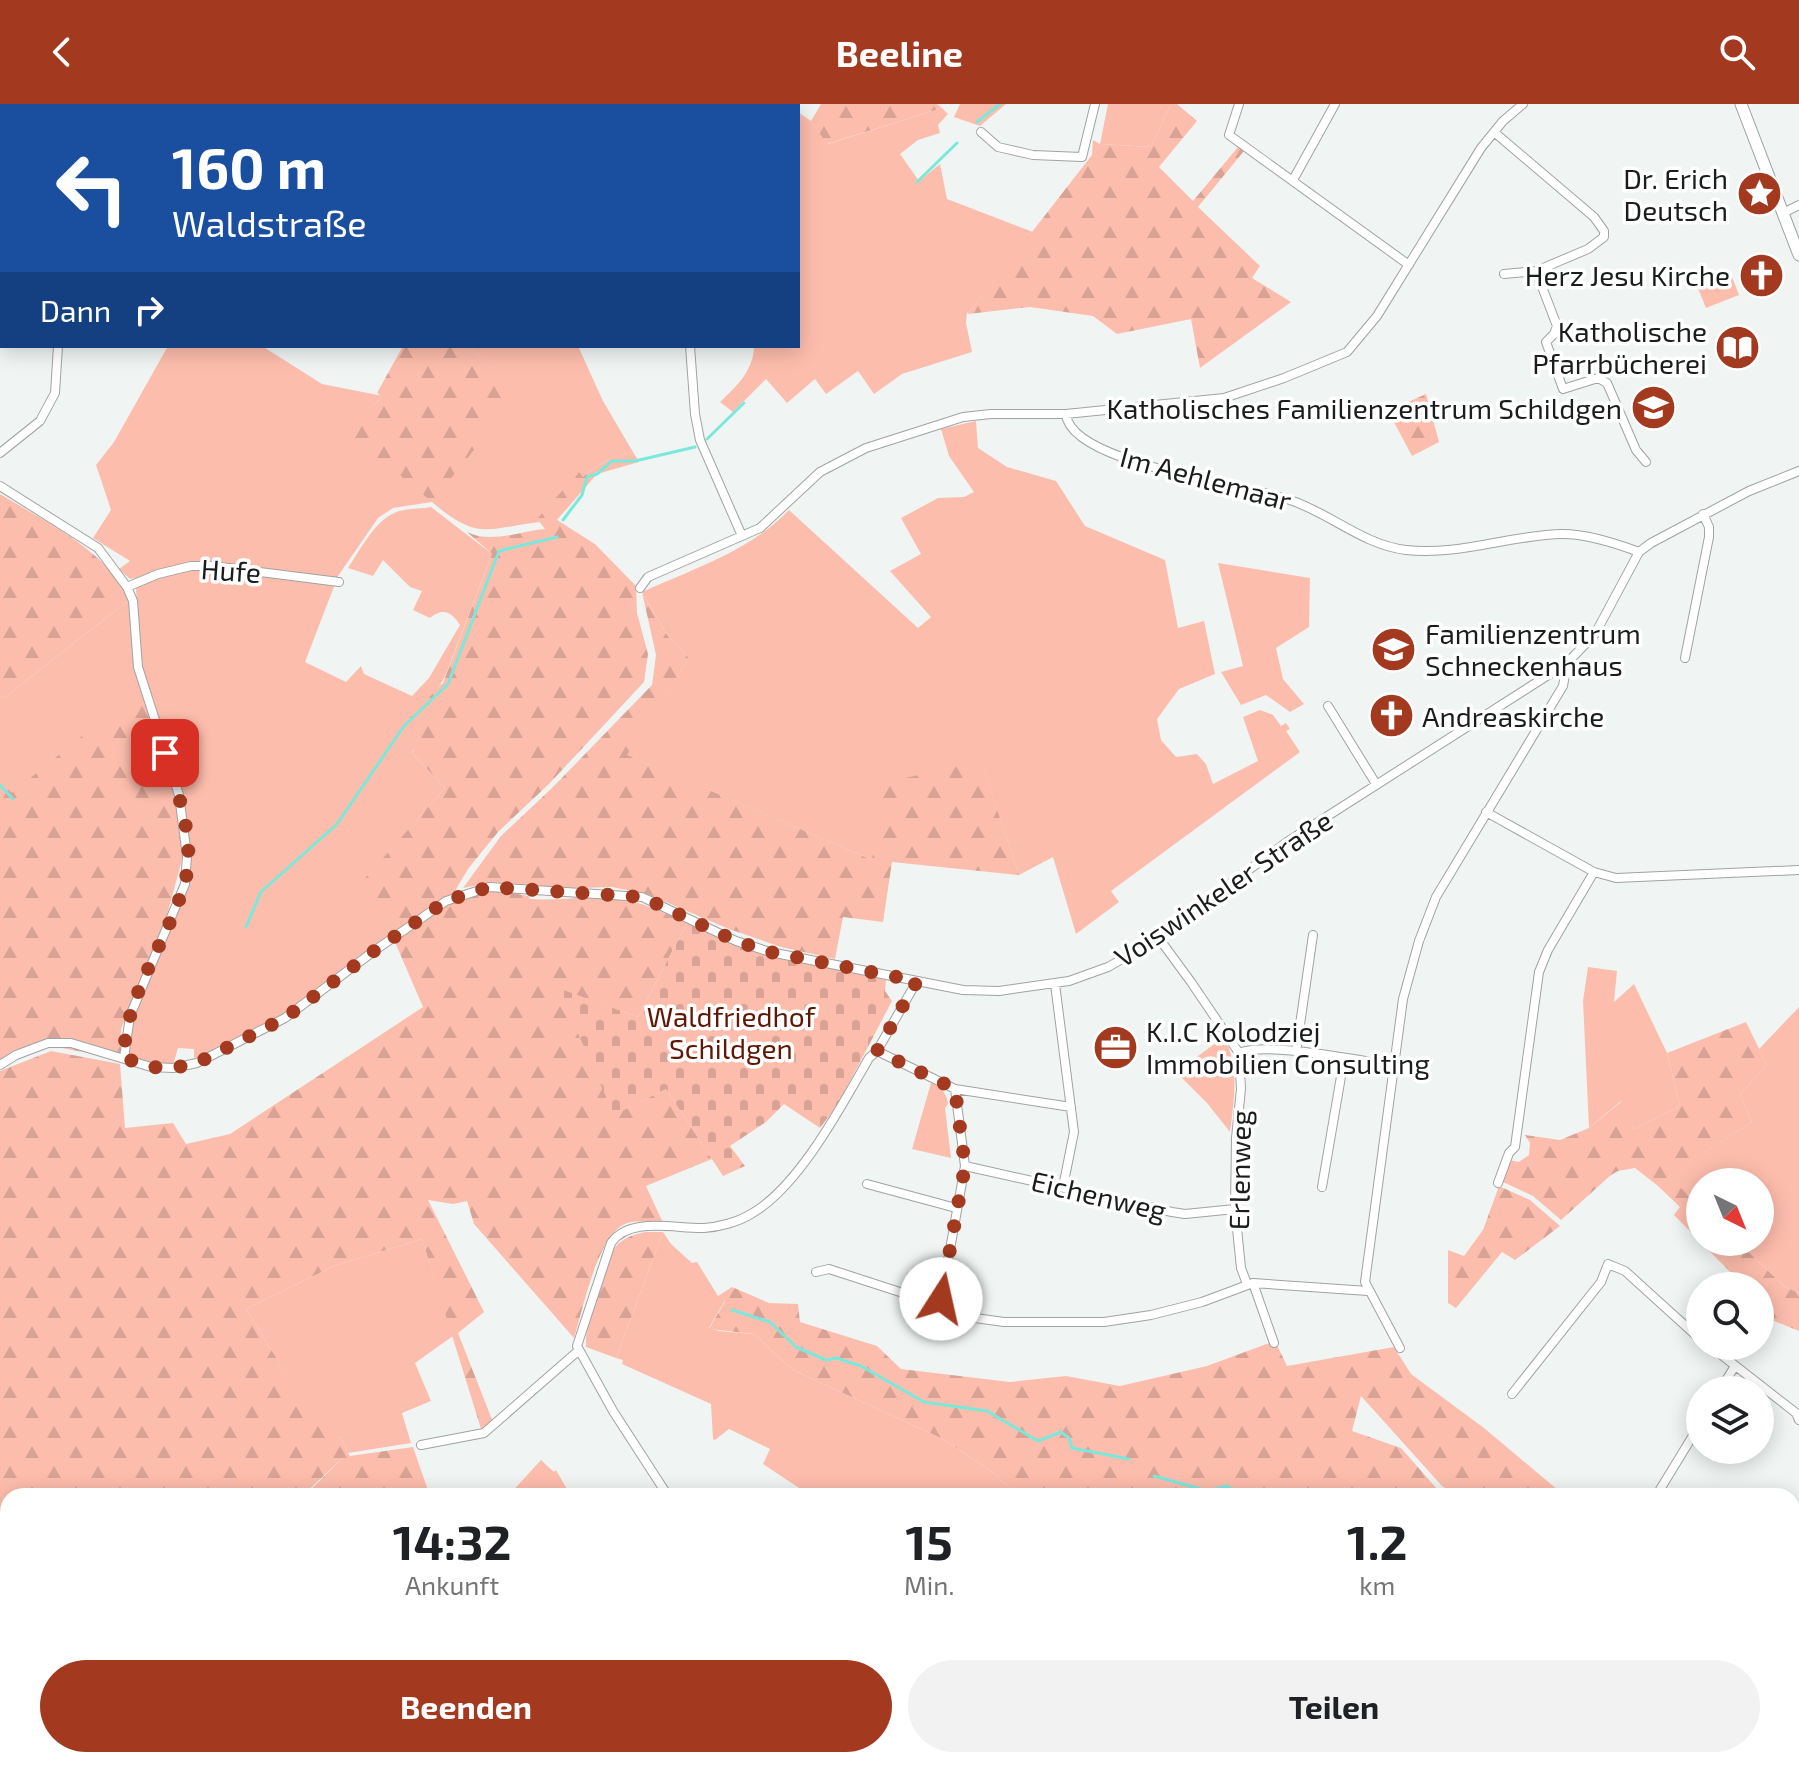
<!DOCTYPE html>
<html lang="de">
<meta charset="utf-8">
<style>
:root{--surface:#fff;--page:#f2f2f2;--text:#202124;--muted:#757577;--accent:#a33a1f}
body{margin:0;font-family:"Exo 2",sans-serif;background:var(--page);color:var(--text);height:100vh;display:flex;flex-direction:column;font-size:30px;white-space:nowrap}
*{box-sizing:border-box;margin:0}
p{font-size:26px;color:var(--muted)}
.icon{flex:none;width:44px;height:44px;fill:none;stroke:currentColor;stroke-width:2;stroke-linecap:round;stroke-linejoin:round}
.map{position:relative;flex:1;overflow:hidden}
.details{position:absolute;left:0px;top:1384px;width:1800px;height:280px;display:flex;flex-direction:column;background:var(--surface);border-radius:24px 24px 0 0;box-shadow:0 4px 20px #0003}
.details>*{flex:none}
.top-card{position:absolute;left:0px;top:0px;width:800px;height:244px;box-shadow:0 4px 20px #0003;background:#1a4fa0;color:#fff;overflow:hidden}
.needle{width:52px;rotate:137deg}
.controls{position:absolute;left:1686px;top:1064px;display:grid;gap:16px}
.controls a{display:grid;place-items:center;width:88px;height:88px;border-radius:50%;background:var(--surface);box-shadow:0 4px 20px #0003;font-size:40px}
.pin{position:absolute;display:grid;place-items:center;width:68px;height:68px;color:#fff;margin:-34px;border-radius:16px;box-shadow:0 4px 12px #0006}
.me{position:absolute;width:88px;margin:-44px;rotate:10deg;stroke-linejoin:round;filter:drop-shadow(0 0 6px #0008)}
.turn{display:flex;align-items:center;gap:28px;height:168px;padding:0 40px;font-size:36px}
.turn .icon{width:104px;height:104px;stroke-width:2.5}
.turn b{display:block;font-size:56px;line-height:68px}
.then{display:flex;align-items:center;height:76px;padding:0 40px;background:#0003;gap:16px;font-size:30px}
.eta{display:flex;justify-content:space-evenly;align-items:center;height:136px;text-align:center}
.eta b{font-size:48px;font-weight:700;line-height:56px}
.action{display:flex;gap:16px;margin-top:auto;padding:16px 40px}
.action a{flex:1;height:92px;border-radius:48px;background:var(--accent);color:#fff;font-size:32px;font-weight:700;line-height:92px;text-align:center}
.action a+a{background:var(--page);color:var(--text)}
header{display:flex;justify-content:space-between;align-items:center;height:104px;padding:0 40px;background:var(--accent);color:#fff;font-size:36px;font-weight:700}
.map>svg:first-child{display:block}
.green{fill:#fdbdac}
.forest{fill:url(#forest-firs)}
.cemetery{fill:url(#cemetery-stones)}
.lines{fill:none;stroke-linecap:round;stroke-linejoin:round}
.stream{stroke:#7ae9dc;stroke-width:3}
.street-casing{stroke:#9fa3a3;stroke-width:10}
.secondary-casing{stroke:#9fa3a3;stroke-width:13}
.street{stroke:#fff;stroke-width:8}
.secondary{stroke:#fff;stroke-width:11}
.route{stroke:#a33a1f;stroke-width:14;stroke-dasharray:0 25.2}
.labels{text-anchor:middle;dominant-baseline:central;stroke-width:7;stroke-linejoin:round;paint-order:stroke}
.poi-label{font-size:28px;fill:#1b1d1d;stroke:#fff;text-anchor:end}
.street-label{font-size:28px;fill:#1b1d1d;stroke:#fff}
.park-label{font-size:28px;fill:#601804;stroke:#fff}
</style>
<header><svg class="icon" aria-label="back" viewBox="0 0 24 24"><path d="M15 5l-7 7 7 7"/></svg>Beeline<svg class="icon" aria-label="search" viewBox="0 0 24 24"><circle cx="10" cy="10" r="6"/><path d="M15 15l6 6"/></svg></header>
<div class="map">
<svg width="1799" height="1664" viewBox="0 0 1799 1664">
<defs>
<pattern id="forest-firs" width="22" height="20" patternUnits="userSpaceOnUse" patternTransform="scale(2)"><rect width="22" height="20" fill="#fdbdac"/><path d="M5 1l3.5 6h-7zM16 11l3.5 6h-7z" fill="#d8a294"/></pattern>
<pattern id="cemetery-stones" width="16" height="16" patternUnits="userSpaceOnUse" patternTransform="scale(2)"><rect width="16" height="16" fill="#fdbdac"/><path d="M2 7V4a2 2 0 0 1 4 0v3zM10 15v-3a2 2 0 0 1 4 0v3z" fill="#d8a294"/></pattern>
</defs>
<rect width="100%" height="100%" fill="#f0f5f4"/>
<path class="green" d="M960 0H1006L980 22 954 13Z
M1108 0H1171L1151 43 1100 40Z
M942 4 948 10 938 21 940 29 918 36 900 50 919 77 940 60 947 95 1033 128 968 210 967 208 966 219 972 248 902 270 874 290 858 267 826 290 815 275 787 299 766 275 733 308 720 298C736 283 754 266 754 242H798V8L811 17 828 40Z
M1730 168 1739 191 1706 204 1697 182Z
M168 242H262L322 280 383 292 345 331 514 295 471 242H578L603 297 633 348C612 351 600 360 583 373L579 369 538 415 540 418C487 424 479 438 432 398L393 404 378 414 336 475 221 461 130 475 119 465 130 457 93 434 111 406 96 361 114 338Z
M976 317 978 344 1007 363 1056 377 1085 422 1165 456 1178 524 1204 517 1215 570 1179 585 1157 615 1161 636 1176 653 1197 650 1206 660 1213 680 1258 657 1243 613 1260 606 1273 611 1281 622 1286 619 1290 625 1286 627 1300 648 1111 787 1119 798 1076 830 1053 753 1019 771 981 658 872 756 626 651 689 554 667 531 642 488C693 465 750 447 789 406L918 524 931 513 890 467 921 450 901 414 938 394 964 393 974 388 949 352 941 325Z
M431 403 492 450 446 570 437 587 412 649 445 684 360 781 391 832 348 860 318 889 282 915 212 948 194 954V945L178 944 173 961 149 963 125 956 129 928 191 752 184 698 140 555 136 484C166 449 292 475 335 480L305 558 346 578 361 562 364 570 412 592 429 574 460 521C452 508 443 503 430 514L413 506 422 487 410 483 383 456 373 472 348 464C361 445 375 415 399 407 409 404 421 405 431 403Z
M1218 459 1310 474 1309 523 1276 544 1283 575 1304 600 1290 608 1266 591 1241 601 1221 568 1243 562Z
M129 496 143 586 0 727V592L4 594Z
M1588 863 1617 867 1614 898 1634 880 1667 949 1680 1002 1634 1025 1621 997 1589 1024 1583 897Z
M1799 903V1189L1785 1183 1738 1138H1760V1078H1700V1104L1668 1071 1752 1018 1740 990 1767 961 1759 945Z
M1224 933C1240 964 1234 995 1230 1028L1207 999 1176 968Z
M931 979C942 984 946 988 948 1000L945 1004 951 1054 912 1045Z
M663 1128 671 1140 692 1159 697 1158 718 1192 725 1196 709 1224 719 1227 754 1230 793 1266 943 1335 990 1366 1018 1392H811L763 1360 770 1345 729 1325 715 1336 713 1335 711 1300 622 1260 623 1256 616 1254Z
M422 1135 453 1232 415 1259 431 1297 402 1309 411 1339 348 1349 340 1333 328 1338 246 1205 334 1162Z
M541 1356 554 1368 556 1366 571 1392H508Z
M329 1656H430L426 1664H328Z
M538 1656H803L802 1664H536Z
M956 1656H1034L1031 1664H983Z"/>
<path class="forest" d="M821 0H937L942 4 827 40 811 17Z
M1171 0H1177L1197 17 1159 63 1193 97 1238 43 1244 47 1198 103 1260 162 1252 174 1291 198 1200 264 1191 215 1117 230 1093 212 1030 203 968 210 1092 51 1093 36 1100 40 1151 43Z
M403 242H471L515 295 432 398 395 367 345 330 382 293 377 289Z
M1426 290 1439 338 1412 352 1388 307Z
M633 348 639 358 597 370 557 416 595 440 636 482 637 509 648 550 644 578 549 680 498 728 468 765 452 792 391 832 359 781 445 684 412 649 414 646 394 630 443 579 492 450 467 428C491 440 520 427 545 425L537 415 579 368 583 373C600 360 612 351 633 348Z
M0 390C42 416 110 448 129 496L4 594 0 592Z
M642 488 667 531 689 554 627 651 872 756 883 679 981 657 1019 771 892 758 883 818 843 813 835 855 781 843 729 825 647 790 612 783 544 785 495 778 463 784 501 732 553 683 652 581 656 551Z
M143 586 177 701 183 752 167 811 121 925 120 955 51 942 0 962V678L12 689 98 619Z
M484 786 503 787 528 792 530 795C558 797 586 791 614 794 640 797 663 808 687 819L638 913 559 885 615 1010 666 985 712 1055 646 1082 663 1119C651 1119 636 1115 625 1120 597 1132 583 1206 574 1234L474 1120 467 1097 453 1100 428 1096 484 1208 458 1229 493 1318 482 1328 422 1135 334 1162 246 1205 328 1337 340 1333 348 1349 302 1392H8V1656H31L27 1664H0V967L51 947 120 960 125 1024 173 1019 186 1040 230 1030 423 903 394 836 455 796Z
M1746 918 1767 961 1740 990 1752 1018 1669 1071 1700 1104V1138H1738L1785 1183 1799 1189V1227L1774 1217 1761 1205 1765 1200 1760 1196V1182H1744L1674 1111 1680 1103 1658 1082 1635 1064 1618 1067 1611 1071 1561 1116 1533 1092 1501 1077 1508 1056 1519 1058 1529 1051 1530 1039 1525 1031 1560 1036 1589 1024 1622 997 1634 1025 1680 1002 1667 949Z
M1499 1082 1530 1096 1560 1122 1515 1156 1502 1148 1456 1204 1448 1199V1146L1464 1152 1483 1126Z
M646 1128H663L616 1254 586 1243C584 1224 604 1155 617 1141 625 1133 635 1130 646 1128Z
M732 1183 769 1199 798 1200 800 1218 877 1242 901 1265 1010 1278 1066 1272 1120 1282 1207 1262 1275 1237 1287 1262 1394 1243 1411 1270 1484 1324 1565 1392H1455L1442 1382 1361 1292 1352 1327 1401 1344 1438 1386 1447 1392H1018L990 1366 943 1335 793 1266 754 1230 709 1225 725 1197 718 1192Z
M413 1343 430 1392H304L348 1349 350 1352Z
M61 1656H329L328 1664H58Z
M430 1656H538L536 1664H426Z
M1034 1656H1598L1600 1664H1031Z"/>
<path class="cemetery" d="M687 819 779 853 886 876 885 887 892 897 838 1000 820 1024 784 1000 766 1018 730 1042 745 1062 723 1072 666 985 614 1011 558 884 638 913Z"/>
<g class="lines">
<path class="stream" d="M977 18 1000 0
M917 78 957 39
M707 335 744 299
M563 416 582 391 587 373 597 370 612 357H635L695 343
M0 681 13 695
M246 823 261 788 337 720 404 622 448 580 499 447 557 433
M732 1206 770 1218 796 1243 826 1256 836 1254 861 1262 924 1298 987 1307 1038 1337 1061 1328 1069 1334 1072 1344 1129 1355
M1154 1372 1208 1387 1227 1382 1241 1392
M1600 1656 1604 1664"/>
<defs>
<path id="street" d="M114 0 116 2
M601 0 603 2
M1239 0 1229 31 1409 161
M64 2 65 0
M135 2 136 0
M218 2 219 0
M618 2 620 0
M981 28 998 43 1033 51 1082 53 1095 0
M1494 28 1594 113 1604 127V133L1588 145 1536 167 1504 170
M1293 76 1335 0
M1783 109 1799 101
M1536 167 1557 222 1554 230 1546 238 1563 285 1598 274 1607 279 1636 346 1646 358
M690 242 695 310 700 336 742 432
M1066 310C1070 360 1248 381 1290 396 1330 409 1363 441 1406 446 1460 452 1509 431 1563 430 1588 430 1615 439 1639 448
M0 349 40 317 55 289 58 242
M0 382 98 444 127 483 133 497 138 563 179 691 187 752 185 780 130 912 124 954
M127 483 158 470 191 462H213L339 478
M640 484 648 473 760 424 820 368 866 344 963 313 991 310H1066L1224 294 1284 274 1347 248 1377 212 1481 44 1503 17 1523 0
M1685 554 1709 433V423L1703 410
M1328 602 1376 680
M1486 708 1594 768 1616 774 1799 766
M1158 833 1191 878 1239 949 1241 985 1236 1034 1235 1105 1241 1164 1247 1180
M1055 880 1074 1028 1063 1083
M877 947 955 985 965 1062 941 1195 950 1206 968 1213 1004 1218H1104L1151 1211 1202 1198 1253 1179 1368 1187
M1296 948 1313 831
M1239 949C1268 937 1357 957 1393 961
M0 961 16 951 48 939H71L151 963 173 964 197 959 285 914 374 847 446 797 489 783 642 793 736 837 770 848 963 886 999 887 1069 877 1108 863 1140 845 1287 738 1567 559 1595 530 1639 448 1651 439 1749 387 1799 367
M955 985 1071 1003
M965 1062 1172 1108 1185 1110 1235 1105
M1498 1079 1509 1049 1515 1043 1539 868 1548 846 1594 768
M867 1080 956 1104
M1322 1083 1344 955
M816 1168 829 1165 909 1191 941 1195
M1253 1179 1274 1239
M1710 1242 1796 1309 1799 1316
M1400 1244 1365 1178 1403 895 1419 837 1436 793 1563 582 1567 559
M1720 1286 1735 1262
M1512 1290 1601 1178 1608 1160 1625 1167 1700 1235
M421 1341 484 1329 578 1247
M668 1392 613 1307 577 1242 611 1139C630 1112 676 1125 704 1124 719 1123 738 1118 751 1110 799 1083 842 1001 869 954L877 947 917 877
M1656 1392 1700 1320
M1792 1527 1798 1500 1799 1475
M1792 1575H1799
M1719 1656 1721 1664
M891 1664 899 1656"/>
<path id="secondary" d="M1741 0 1799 151"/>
</defs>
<use href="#street" class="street-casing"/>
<use href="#secondary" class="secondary-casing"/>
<use href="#street" class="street"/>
<use href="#secondary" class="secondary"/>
</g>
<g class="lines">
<path class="route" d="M165 649C178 689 197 739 184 781 167 839 124 892 124 954L151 963 173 964 197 959 285 914 374 847 446 797 489 783 642 793 736 837 770 848 917 877 877 947 955 985 965 1062 941 1195"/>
</g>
<defs>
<symbol id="sight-disc" viewBox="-11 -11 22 22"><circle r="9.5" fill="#a33a1f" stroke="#fff"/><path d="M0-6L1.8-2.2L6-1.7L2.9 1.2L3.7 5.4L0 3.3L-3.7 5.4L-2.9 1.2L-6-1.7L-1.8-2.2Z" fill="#fff"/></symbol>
<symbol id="church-disc" viewBox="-11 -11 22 22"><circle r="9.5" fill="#a33a1f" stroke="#fff"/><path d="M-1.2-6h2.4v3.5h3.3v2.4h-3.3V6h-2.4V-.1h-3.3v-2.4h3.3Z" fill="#fff"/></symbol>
<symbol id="library-disc" viewBox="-11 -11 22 22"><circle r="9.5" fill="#a33a1f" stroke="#fff"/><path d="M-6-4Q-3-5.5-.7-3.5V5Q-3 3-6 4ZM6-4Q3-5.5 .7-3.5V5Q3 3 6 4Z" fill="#fff"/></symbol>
<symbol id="school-disc" viewBox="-11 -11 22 22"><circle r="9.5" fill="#a33a1f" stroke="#fff"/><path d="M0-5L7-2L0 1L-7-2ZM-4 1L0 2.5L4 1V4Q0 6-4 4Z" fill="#fff"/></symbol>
<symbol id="office-disc" viewBox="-11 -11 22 22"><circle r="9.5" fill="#a33a1f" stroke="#fff"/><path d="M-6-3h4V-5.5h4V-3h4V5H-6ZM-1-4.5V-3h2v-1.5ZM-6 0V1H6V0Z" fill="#fff"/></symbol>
</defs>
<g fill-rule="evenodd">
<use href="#sight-disc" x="1734" y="64" width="51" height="51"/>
<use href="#church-disc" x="1736" y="146" width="51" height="51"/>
<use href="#library-disc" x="1712" y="218" width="51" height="51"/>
<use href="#school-disc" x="1628" y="278" width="51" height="51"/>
<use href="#school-disc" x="1368" y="520" width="51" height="51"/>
<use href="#church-disc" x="1366" y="586" width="51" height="51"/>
<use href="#office-disc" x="1090" y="918" width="51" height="51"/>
</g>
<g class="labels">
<g class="poi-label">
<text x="1728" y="74">Dr. Erich<tspan x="1728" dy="32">Deutsch</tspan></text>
<text x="1730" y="171">Herz Jesu Kirche</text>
<text x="1707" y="227">Katholische<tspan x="1707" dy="32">Pfarrbücherei</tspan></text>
<text x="1622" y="304">Katholisches Familienzentrum Schildgen</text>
<text x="1425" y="529" text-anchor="start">Familienzentrum<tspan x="1425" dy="32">Schneckenhaus</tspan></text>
<text x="1422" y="612" text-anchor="start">Andreaskirche</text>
<text x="1146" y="927" text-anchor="start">K.I.C Kolodziej<tspan x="1146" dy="32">Immobilien Consulting</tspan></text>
</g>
<g class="street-label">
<text transform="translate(1206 374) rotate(15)">Im Aehlemaar</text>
<text transform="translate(231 466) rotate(4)">Hufe</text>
<text transform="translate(1223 784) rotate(-34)">Voiswinkeler Straße</text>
<text transform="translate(1239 1066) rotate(-89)">Erlenweg</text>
<text transform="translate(1099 1091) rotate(13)">Eichenweg</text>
</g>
<g class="park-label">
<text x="731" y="912">Waldfriedhof<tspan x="731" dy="32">Schildgen</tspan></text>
</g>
</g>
</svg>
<div class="controls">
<a><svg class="needle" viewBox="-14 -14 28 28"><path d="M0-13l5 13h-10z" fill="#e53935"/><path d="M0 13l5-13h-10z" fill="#757577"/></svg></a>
<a><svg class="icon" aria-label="search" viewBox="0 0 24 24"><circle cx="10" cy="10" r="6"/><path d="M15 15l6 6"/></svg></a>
<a><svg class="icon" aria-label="layers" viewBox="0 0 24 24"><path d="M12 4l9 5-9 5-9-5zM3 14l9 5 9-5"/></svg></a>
</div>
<div class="pin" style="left:165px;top:649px;background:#d93025"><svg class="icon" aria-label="arrive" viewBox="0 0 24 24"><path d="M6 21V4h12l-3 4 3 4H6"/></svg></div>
<svg class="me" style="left:941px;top:1195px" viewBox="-20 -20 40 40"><circle r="19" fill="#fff"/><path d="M0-13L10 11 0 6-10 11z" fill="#a33a1f"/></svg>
<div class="top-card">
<div class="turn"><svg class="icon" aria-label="left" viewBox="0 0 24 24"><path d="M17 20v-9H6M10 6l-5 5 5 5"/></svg><div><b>160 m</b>Waldstraße</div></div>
<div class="then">Dann<svg class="icon" aria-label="right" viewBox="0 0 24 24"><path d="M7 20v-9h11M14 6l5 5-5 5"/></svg></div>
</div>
<section class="details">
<div class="eta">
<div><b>14:32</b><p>Ankunft</p></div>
<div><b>15</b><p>Min.</p></div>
<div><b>1.2</b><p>km</p></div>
</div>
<div class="action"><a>Beenden</a><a>Teilen</a></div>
</section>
</div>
